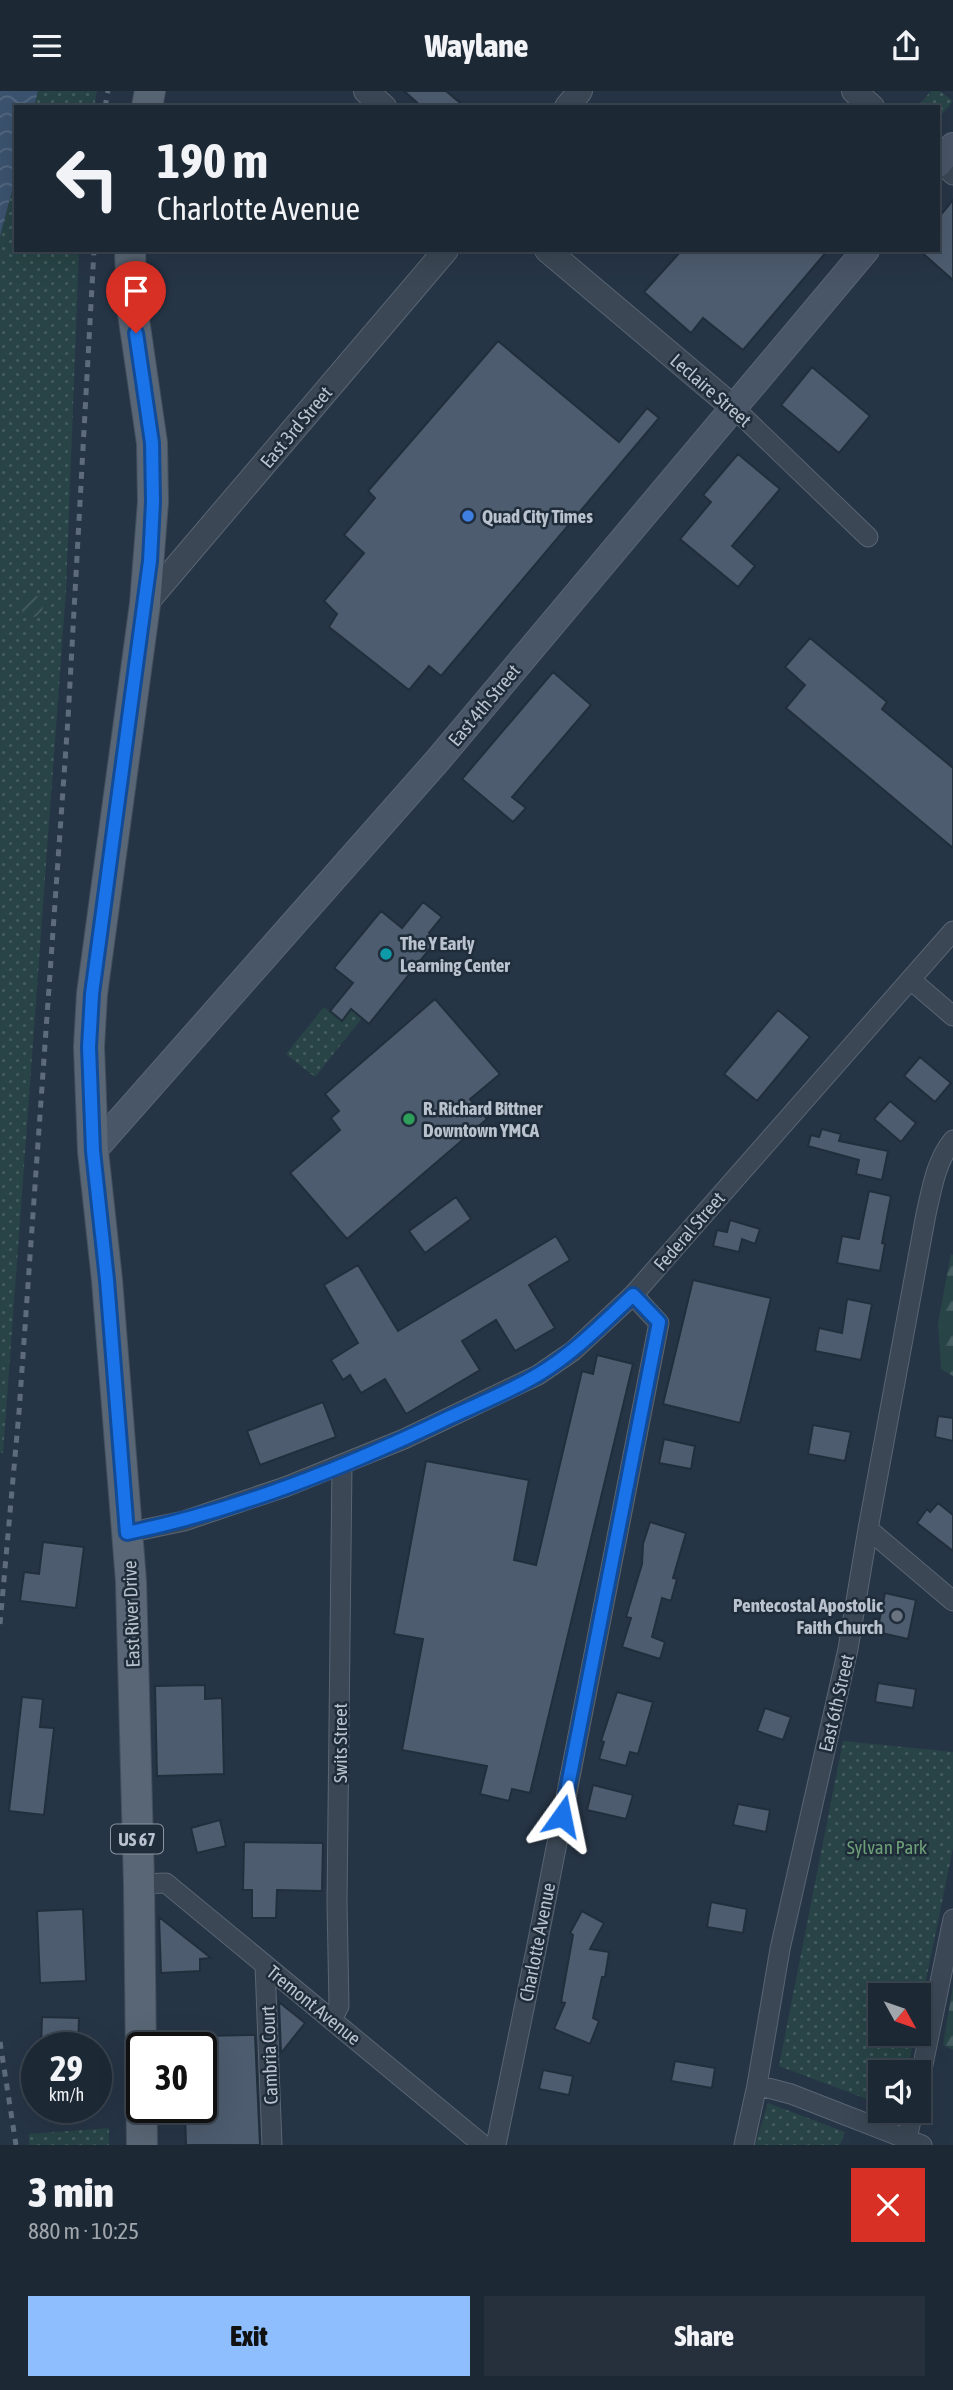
<!DOCTYPE html>
<meta charset="utf-8">
<style>
:root{--surface:#1c2834;--page:#25303c;--text:#f1f3f6;--muted:#a0a6ac;--line:#3a444f;--accent:#8ebefe}
body{margin:0;font-family:"Asap Condensed",sans-serif;background:var(--page);color:var(--text);height:100vh;display:flex;flex-direction:column;font-size:26px;white-space:nowrap}
*{box-sizing:border-box;margin:0}
p{font-size:23px;color:var(--muted)}
.icon{flex:none;width:38px;height:38px;fill:none;stroke:currentColor;stroke-width:2;stroke-linecap:round;stroke-linejoin:round}
.map{position:relative;height:2054px;overflow:hidden}
.side{display:flex;flex-direction:column;background:var(--surface);flex:1}
.side>*{flex:none}
.hud{position:absolute;left:14px;top:14px;width:926px;height:147px;border-radius:0px;box-shadow:0 7px 28px #0002,0 0 0 2px var(--line);background:#1c2834;color:var(--text);overflow:hidden}
.needle{width:46px;rotate:130deg}
.controls{position:absolute;left:868px;top:1892px;display:grid;gap:14px}
.controls a{display:grid;place-items:center;width:63px;height:63px;border-radius:0px;background:var(--surface);box-shadow:0 7px 28px #0002,0 0 0 2px var(--line);font-size:35px}
.speed{position:absolute;left:21px;top:1941px;display:flex;gap:14px;font-size:35px;font-weight:700;text-align:center}
.speed>*{display:grid;place-content:center;width:91px;height:91px;border-radius:50%;background:var(--surface);box-shadow:0 7px 28px #0002,0 0 0 2px var(--line);line-height:1}
.speed small{font-size:18px;font-weight:400}
.speed .limit{border:4px solid #111;border-radius:10px;background:#fff;color:#111}
.pin{position:absolute;display:grid;place-items:center;width:60px;height:60px;color:#fff;margin:-72px -30px;border-radius:50% 50% 50% 0;rotate:-45deg;box-shadow:0 0 7px #0007}
.pin .icon{rotate:45deg}
.me{position:absolute;width:77px;margin:-38px;rotate:12deg;stroke-linejoin:round;filter:drop-shadow(0 0 5px #0008)}
.turn{display:flex;align-items:center;gap:24px;height:147px;padding:0 28px;font-size:32px}
.turn .icon{width:91px;height:91px;stroke-width:2.5}
.turn b{display:block;font-size:49px;line-height:60px}
.round{display:grid;place-items:center;flex:none;width:74px;height:74px;border-radius:0px;background:var(--page)}
.overview{display:flex;align-items:center;justify-content:space-between;height:119px;padding:0 28px}
h1{font-size:42px;font-weight:800;line-height:52px}
.primary-button{display:flex;gap:14px;margin-top:auto;padding:14px 28px}
.primary-button a{flex:1;height:80px;border-radius:0px;background:var(--accent);color:#111;font-size:28px;font-weight:800;line-height:80px;text-align:center}
.primary-button a+a{background:var(--page);color:var(--text)}
header{display:flex;justify-content:space-between;align-items:center;height:91px;padding:0 28px;background:var(--surface);font-size:32px;font-weight:800}
.map>svg:first-child{display:block}
.grass{fill:url(#grass-dots)}
.forest{fill:url(#forest-firs)}
.garden{fill:url(#garden-furrows)}
.water{fill:url(#water-waves)}
.building{fill:#4d5c6f;stroke:#212e3c;stroke-width:2}
.lines{fill:none;stroke-linecap:round;stroke-linejoin:round}
.minor-casing{stroke:#596572;stroke-width:21}
.tertiary-casing{stroke:#596572;stroke-width:26}
.secondary-casing{stroke:#596572;stroke-width:28}
.primary-casing{stroke:#44505e;stroke-width:32}
.minor{stroke:#3b4755;stroke-width:19}
.tertiary{stroke:#3b4755;stroke-width:24}
.secondary{stroke:#495668;stroke-width:26}
.primary{stroke:#596675;stroke-width:30}
.rail{stroke:#5d6b7c;stroke-width:5;stroke-dasharray:7 7;stroke-linecap:butt}
.route-casing{stroke:#114b97;stroke-width:18}
.route{stroke:#1a73e8;stroke-width:12}
.shop-dot{fill:#3f7fe0;stroke:#1f2c3a;stroke-width:2.5}
.culture-dot{fill:#0f9aa8;stroke:#1f2c3a;stroke-width:2.5}
.leisure-dot{fill:#2e9e5b;stroke:#1f2c3a;stroke-width:2.5}
.worship-dot{fill:#6b7280;stroke:#1f2c3a;stroke-width:2.5}
.labels{text-anchor:middle;dominant-baseline:central;stroke-width:5;stroke-linejoin:round;paint-order:stroke}
.shield{fill:#1f2c3a;stroke:#8b95a2;stroke-width:2}
.shield-label{font-size:18px;font-weight:bold;fill:#b9c2ce}
.street-label{font-size:19px;fill:#b9c2ce;stroke:#1f2c3a}
.poi-label{font-size:19px;font-weight:bold;fill:#b9c2ce;stroke:#1f2c3a;text-anchor:start}
.park-label{font-size:19px;fill:#6ea078;stroke:#1f2c3a}
</style>
<header><svg class="icon" aria-label="menu" viewBox="0 0 24 24"><path d="M4 6h16M4 12h16M4 18h16"/></svg>Waylane<svg class="icon" aria-label="share" viewBox="0 0 24 24"><path d="M12 15V3M7 8l5-5 5 5M5 13v7h14v-7"/></svg></header>
<div class="map">
<svg width="953" height="2054" viewBox="0 0 953 2054">
<defs>
<pattern id="grass-dots" width="8" height="8" patternUnits="userSpaceOnUse" patternTransform="scale(1.75)"><rect width="8" height="8" fill="#284446"/><path d="M2 2h.1M6 6h.1" fill="none" stroke="#455d60" stroke-width="1.8" stroke-linecap="round"/></pattern>
<pattern id="forest-firs" width="22" height="20" patternUnits="userSpaceOnUse" patternTransform="scale(1.75)"><rect width="22" height="20" fill="#284446"/><path d="M5 1l3.5 6h-7zM16 11l3.5 6h-7z" fill="#455d60"/></pattern>
<pattern id="garden-furrows" width="10" height="10" patternUnits="userSpaceOnUse" patternTransform="scale(1.75)"><rect width="10" height="10" fill="#284446"/><path d="M-1 1l2-2M0 10L10 0M9 11l2-2" fill="none" stroke="#455d60"/></pattern>
<pattern id="water-waves" width="16" height="10" patternUnits="userSpaceOnUse" patternTransform="scale(1.75)"><rect width="16" height="10" fill="#3b536f"/><path d="M0 5q4-4 8 0t8 0" fill="none" stroke="#556a82"/></pattern>
</defs>
<rect width="100%" height="100%" fill="#263546"/>
<path class="grass" d="M38 0H97L94 16H34Z
M931 0H940L953 10 938 28V16L919 14Z
M16 85V159H79L66 499 3 1362H0V145Z
M324 916 341 929 351 918 362 927 315 986 286 963Z
M843 1650 953 1661V1757L919 1923V1904H880V1942L915 1943 907 1981H880V2013L779 1975Z
M768 2012 845 2041 840 2054H755Z
M109 2037V2054H29V2043Z"/>
<path class="forest" d="M951 1163 953 1164V1285L941 1278 938 1232Z
M953 1895V1959L943 1954Z"/>
<path class="garden" d="M21 515a11 11 0 1 1 22 0a11 11 0 1 1-22 0Z"/>
<path class="water" d="M0 0H38L34 16H16V85L0 145Z"/>
<path class="building" d="M404 0H446L465 16H422Z
M953 109V189L919 159H938V127Z
M682 159H828L743 259 703 227 691 242 644 201Z
M498 250 619 351 647 317 659 327 441 585 429 575 409 599 329 536 337 523 324 510 364 462 344 444 375 407 368 400Z
M812 276 870 325 839 362 781 314Z
M738 363 780 398 732 455 755 475 738 496 680 448 711 411 703 404Z
M810 547 887 611 882 618 953 677V757L786 617 805 594 785 576Z
M553 581 591 614 512 706 526 717 513 731 462 688Z
M423 811 442 826 429 842 437 849 369 933 351 918 342 930 330 920 353 892 334 877 381 820 402 837Z
M435 908 500 983 470 1008 487 1028 347 1148 290 1082 340 1039 331 1027 339 1020 325 1003Z
M778 919 810 946 757 1010 724 983Z
M920 966 951 992 935 1011 904 985Z
M890 1010 916 1032 901 1051 874 1028Z
M822 1038 841 1043 839 1050 888 1060 882 1089 856 1083 859 1069 808 1055 811 1044 819 1046Z
M869 1100 891 1105 882 1152 885 1153 880 1180 837 1172 842 1145 859 1148Z
M456 1106 471 1128 425 1162 409 1140Z
M730 1129 760 1138 755 1153 742 1148 739 1161 713 1155 717 1139 727 1141Z
M556 1145 570 1169 529 1194 555 1237 515 1260 496 1229 462 1250 480 1279 406 1323 385 1288 361 1302 350 1284 343 1289 331 1269 358 1252 324 1194 358 1174 398 1240Z
M693 1189 771 1207 740 1332 663 1313Z
M847 1208 872 1213 861 1269 815 1260 819 1237 842 1242Z
M597 1264 633 1273 530 1702 512 1698 509 1710 480 1703 487 1675 402 1659 423 1548 394 1543 426 1370 529 1389 514 1469 536 1474 582 1280 593 1283Z
M323 1311 336 1346 260 1374 247 1340Z
M938 1325 953 1327V1350L935 1346Z
M813 1334 851 1341 845 1370 808 1363Z
M664 1348 695 1355 691 1378 659 1372Z
M938 1412 953 1424V1460L917 1432 927 1418 930 1421Z
M650 1431 686 1442 673 1487 677 1488 671 1510 662 1507 652 1546 665 1551 660 1568 622 1556 631 1527 626 1526 642 1473 643 1453Z
M43 1451 84 1456 76 1517 20 1510 24 1481 39 1483Z
M885 1502 916 1509 908 1548 877 1541Z
M878 1592 916 1598 913 1617 875 1611Z
M205 1594V1608L222 1607 224 1683 157 1685 155 1595Z
M617 1601 653 1611 638 1663 630 1661 626 1675 599 1668 604 1651 601 1650Z
M22 1606 43 1608 40 1636 54 1637 44 1724 9 1720Z
M765 1617 791 1626 783 1649 757 1640Z
M593 1694 633 1704 626 1728 587 1719Z
M738 1713 770 1719 766 1741 733 1734Z
M220 1729 226 1755 197 1762 191 1737Z
M244 1751 323 1752 322 1800 277 1799 276 1827H252V1799H243Z
M711 1811 747 1818 743 1842 707 1836Z
M83 1818 86 1890 40 1892 37 1820Z
M582 1820 604 1832 590 1858 609 1861 605 1886H602L593 1927 599 1930 590 1953 554 1938 565 1912 561 1911 573 1844 570 1842Z
M159 1826 211 1867 200 1868V1880L161 1882Z
M279 1911 305 1932 281 1962Z
M42 1926 79 1927 78 1956H41Z
M249 1944H255L260 2054H186L185 2021H200L201 2016V1945Z
M675 1970 715 1977 712 1997 671 1990Z
M543 1979 573 1985 569 2004 539 1998Z"/>
<g class="lines">
<defs>
<path id="minor" d="M939 72 953 84
M734 317 868 446
M911 889 953 925
M868 1438 953 1510
M127 1442 184 1430 285 1396 404 1348 538 1284 573 1260 633 1204 953 840
M139 1793 166 1792 483 2054
M265 1874 272 2054
M332 1928 339 1915 337 1811 342 1373
M919 1993 953 1828
M757 1994 791 2003 922 2054
M907 2048 913 2020
M496 2054 537 1854 659 1232 633 1204
M744 2054 757 1994 780 1858 848 1558 868 1438 926 1123C932 1097 936 1070 953 1049"/>
<path id="tertiary" d="M366 0 384 16
M854 0 872 16
M567 16 580 0
M547 159 734 317
M145 513 446 159"/>
<path id="secondary" d="M938 73 953 55
M93 1060 438 669 866 159"/>
<path id="primary" d="M147 16 150 0
M130 159 132 215 152 352 153 411 145 513 92 903 89 956 93 1060 107 1189 131 1490 139 1793 142 2054"/>
</defs>
<use href="#minor" class="minor-casing"/>
<use href="#tertiary" class="tertiary-casing"/>
<use href="#secondary" class="secondary-casing"/>
<use href="#primary" class="primary-casing"/>
<use href="#minor" class="minor"/>
<use href="#tertiary" class="tertiary"/>
<use href="#secondary" class="secondary"/>
<use href="#primary" class="primary"/>
<path class="rail" d="M105 16 108 0
M0 1533 19 1321 68 628 94 159
M0 1951 16 2054"/>
</g>
<g class="lines">
<defs>
<path id="route" d="M136 242 152 352 153 411 150 470 92 903 89 956 93 1060 107 1189 127 1442C239 1419 346 1376 448 1327 478 1313 511 1300 539 1283 574 1262 603 1232 633 1204L659 1231 562 1725"/>
</defs>
<use href="#route" class="route-casing"/>
<use href="#route" class="route"/>
</g>
<circle class="shop-dot" cx="468" cy="425" r="7"/>
<circle class="culture-dot" cx="386" cy="863" r="7"/>
<circle class="leisure-dot" cx="409" cy="1028" r="7"/>
<circle class="worship-dot" cx="897" cy="1525" r="7"/>
<g class="labels">
<rect class="shield" x="111" y="1733.5" width="52" height="29" rx="5"/>
<g class="shield-label">
<text x="137" y="1748">US 67</text>
</g>
<g class="street-label">
<text transform="translate(711 299) rotate(41)">Leclaire Street</text>
<text transform="translate(296 336) rotate(-50)">East 3rd Street</text>
<text transform="translate(484 614) rotate(-50)">East 4th Street</text>
<text transform="translate(689 1140) rotate(-49)">Federal Street</text>
<text transform="translate(131 1523) rotate(-92)">East River Drive</text>
<text transform="translate(836 1612) rotate(-77)">East 6th Street</text>
<text transform="translate(340 1652) rotate(-90)">Swits Street</text>
<text transform="translate(537 1851) rotate(-79)">Charlotte Avenue</text>
<text transform="translate(314 1914) rotate(39)">Tremont Avenue</text>
<text transform="translate(269 1964) rotate(-92)">Cambria Court</text>
</g>
<g class="poi-label">
<text x="482" y="425">Quad City Times</text>
<text x="400" y="852">The Y Early<tspan x="400" dy="22">Learning Center</tspan></text>
<text x="423" y="1017">R. Richard Bittner<tspan x="423" dy="22">Downtown YMCA</tspan></text>
<text x="883" y="1514" text-anchor="end">Pentecostal Apostolic<tspan x="883" dy="22">Faith Church</tspan></text>
</g>
<g class="park-label">
<text x="887" y="1756">Sylvan Park</text>
</g>
</g>
</svg>
<div class="controls">
<a><svg class="needle" viewBox="-14 -14 28 28"><path d="M0-13l5 13h-10z" fill="#e53935"/><path d="M0 13l5-13h-10z" fill="#a0a6ac"/></svg></a>
<a><svg class="icon" aria-label="sound" viewBox="0 0 24 24"><path d="M4 9h4l5-4v14l-5-4H4zM17 9q2 3 0 6"/></svg></a>
</div>
<div class="speed"><div>29<small>km/h</small></div><div class="limit">30</div></div>
<div class="pin" style="left:136px;top:242px;background:#d93025"><svg class="icon" aria-label="arrive" viewBox="0 0 24 24"><path d="M6 21V4h12l-3 4 3 4H6"/></svg></div>
<svg class="me" style="left:562px;top:1725px" viewBox="-20 -20 40 40"><path d="M0-17L14 15 0 8-14 15z" fill="#1a73e8" stroke="#fff" stroke-width="4"/></svg>
<div class="hud">
<div class="turn"><svg class="icon" aria-label="left" viewBox="0 0 24 24"><path d="M17 20v-9H6M10 6l-5 5 5 5"/></svg><div><b>190 m</b>Charlotte Avenue</div></div>
</div>
</div>
<section class="side">
<div class="overview"><div><h1>3 min</h1><p>880 m · 10:25</p></div><a class="round" style="background:#d93025;color:#fff"><svg class="icon" aria-label="close" viewBox="0 0 24 24"><path d="M6 6l12 12M18 6L6 18"/></svg></a></div>
<div class="primary-button"><a>Exit</a><a>Share</a></div>
</section>
